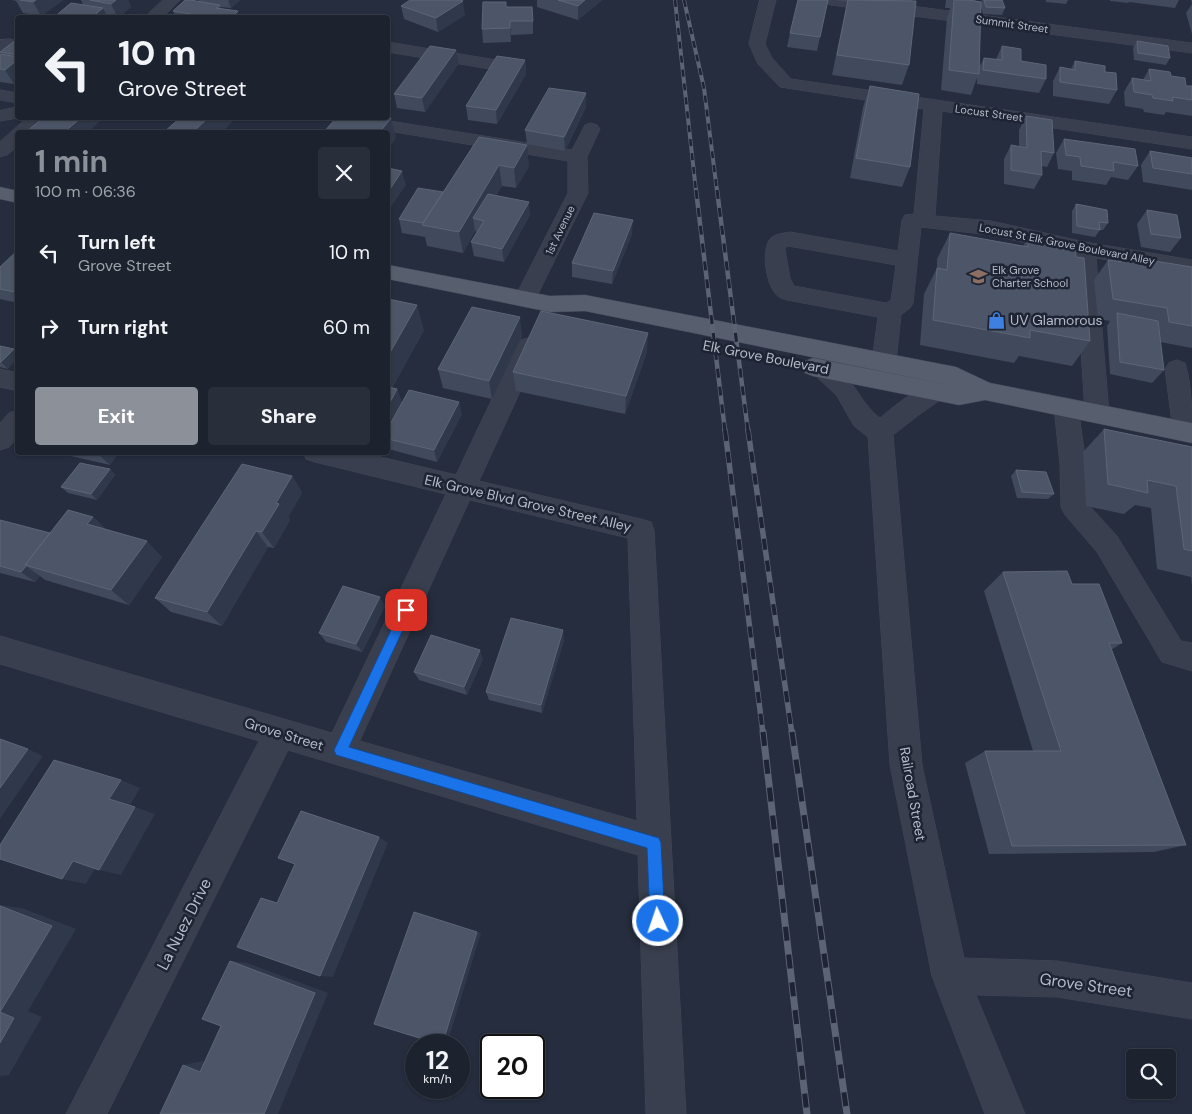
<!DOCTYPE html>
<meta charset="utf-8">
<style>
:root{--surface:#1c222e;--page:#292f3a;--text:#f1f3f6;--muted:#a0a4aa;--line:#3a3f4a;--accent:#8c9099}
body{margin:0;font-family:"DM Sans",sans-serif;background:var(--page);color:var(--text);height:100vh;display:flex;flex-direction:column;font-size:19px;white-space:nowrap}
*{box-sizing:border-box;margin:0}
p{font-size:16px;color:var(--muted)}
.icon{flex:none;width:28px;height:28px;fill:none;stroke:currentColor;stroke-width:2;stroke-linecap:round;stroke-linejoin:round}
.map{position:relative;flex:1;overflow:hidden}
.details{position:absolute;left:15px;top:130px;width:375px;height:325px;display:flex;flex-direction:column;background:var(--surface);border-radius:5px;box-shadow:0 1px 4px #0004,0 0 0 1px var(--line)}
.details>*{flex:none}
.guide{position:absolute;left:15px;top:15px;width:375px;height:105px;border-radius:5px;box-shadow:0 1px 4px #0004,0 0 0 1px var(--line);background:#1c222e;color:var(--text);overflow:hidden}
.fabs{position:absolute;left:1126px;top:1049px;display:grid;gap:10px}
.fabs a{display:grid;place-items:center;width:50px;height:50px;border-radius:5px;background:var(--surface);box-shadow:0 1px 4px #0004,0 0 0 1px var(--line);font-size:25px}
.speed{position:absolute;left:405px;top:1034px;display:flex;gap:10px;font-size:25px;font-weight:700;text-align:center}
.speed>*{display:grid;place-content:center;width:65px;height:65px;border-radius:50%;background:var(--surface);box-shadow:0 1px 4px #0004,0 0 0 1px var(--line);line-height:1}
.speed small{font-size:12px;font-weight:400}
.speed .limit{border:2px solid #111;border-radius:8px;background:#fff;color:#111}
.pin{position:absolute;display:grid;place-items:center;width:42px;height:42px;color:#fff;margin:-21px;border-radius:10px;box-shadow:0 2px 8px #0006}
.me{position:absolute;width:55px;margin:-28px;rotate:357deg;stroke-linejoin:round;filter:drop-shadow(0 0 4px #0008)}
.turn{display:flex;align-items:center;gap:18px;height:105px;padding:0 20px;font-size:22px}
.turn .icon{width:65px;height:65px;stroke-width:2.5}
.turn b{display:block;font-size:35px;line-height:42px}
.round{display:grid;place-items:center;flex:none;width:52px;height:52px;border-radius:5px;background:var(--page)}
.summary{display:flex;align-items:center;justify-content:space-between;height:85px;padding:0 20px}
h1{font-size:30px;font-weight:700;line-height:38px;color:var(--accent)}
.cta{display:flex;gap:10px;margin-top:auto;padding:10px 20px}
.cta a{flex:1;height:58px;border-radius:5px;background:var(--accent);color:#fff;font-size:20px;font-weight:700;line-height:58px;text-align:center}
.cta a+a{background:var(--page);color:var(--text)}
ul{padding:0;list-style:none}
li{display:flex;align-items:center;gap:15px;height:75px;padding:0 20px}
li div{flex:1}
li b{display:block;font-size:19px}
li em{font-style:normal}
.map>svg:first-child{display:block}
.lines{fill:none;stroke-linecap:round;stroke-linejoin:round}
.minor-casing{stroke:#424857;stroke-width:1}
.major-casing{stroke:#424857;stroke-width:1}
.minor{fill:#393f4e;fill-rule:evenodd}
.major{fill:#575e6e;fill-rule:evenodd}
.rail-far3-casing{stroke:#5b6375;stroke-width:4}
.rail-far2-casing{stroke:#5b6375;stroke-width:4.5}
.rail-far1-casing{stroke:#5b6375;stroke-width:5.5}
.rail-casing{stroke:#5b6375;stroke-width:7}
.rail-far3{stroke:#1e2433;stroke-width:2.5;stroke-dasharray:7;stroke-linecap:butt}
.rail-far2{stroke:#1e2433;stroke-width:3;stroke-dasharray:9;stroke-linecap:butt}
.rail-far1{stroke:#1e2433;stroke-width:4;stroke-dasharray:11;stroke-linecap:butt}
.rail{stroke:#1e2433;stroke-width:5;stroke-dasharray:14;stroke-linecap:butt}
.wall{fill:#404a5c}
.shaded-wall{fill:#30394b}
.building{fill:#4c5668;stroke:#5d6677}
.route{fill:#1a73e8;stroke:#114b97}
.labels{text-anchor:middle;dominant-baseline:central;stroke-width:5;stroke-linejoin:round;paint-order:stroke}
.far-street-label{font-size:11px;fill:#b5bbc9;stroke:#1e2433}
.far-poi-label{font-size:11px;fill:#b5bbc9;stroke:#1e2433;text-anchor:start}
.poi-label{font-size:14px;fill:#b5bbc9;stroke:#1e2433;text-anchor:start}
.street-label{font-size:14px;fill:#b5bbc9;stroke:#1e2433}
.near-street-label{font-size:16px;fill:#b5bbc9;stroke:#1e2433}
</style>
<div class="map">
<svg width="1192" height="1114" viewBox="0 0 1192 1114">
<rect width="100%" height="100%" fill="#252d3e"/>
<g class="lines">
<defs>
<path id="minor" d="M163 0H180L162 18H144Z
M760 0H776L765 44 772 58 791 79 1192 137V149L942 111 935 216 991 221 1085 242 1192 260V274L1096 258 1109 413 1106 420 1097 422 1088 420 1085 413 1075 254 991 235 921 227 913 303 910 308 901 315 896 361 892 367 884 370 876 367 872 361 878 317 787 300C784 299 782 299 779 297 766 289 760 248 771 238 775 234 784 233 790 232L898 251 902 220 905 215 914 214 924 109 780 87 758 64 749 44ZM788 246 896 265 891 300 886 303 794 286 790 278 785 249Z
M823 0H866L1192 43V53L831 5 825 3Z
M10 39 18 41V51L10 49 0 50V40Z
M388 42 496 60 498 64 496 68 490 69 388 52Z
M0 90 18 93V103L0 100Z
M18 107V118L0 121V111Z
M27 118H47L32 132H18V146L7 155 0 157V142Z
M332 118H371L572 150 585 125 591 123 597 125 600 129 587 157 588 193 533 304 525 307 517 304 514 299 568 193V161L341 123 335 122Z
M529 338 537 340 541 346 479 481 641 519 651 522 654 530 686 1114H646L638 855 288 750 107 1114H66L259 741 0 664V636L332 733 446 494 315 462 306 459 303 452H360L456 475 517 346 521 340ZM470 500 628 538 637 821 360 741Z
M823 360C851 369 858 402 880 418 891 409 921 383 936 383 938 383 941 385 943 386L947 392 943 398 920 414 893 435 922 765 964 958 1057 961 1192 983V1019L1057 997 976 995 1025 1114H985L932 976 890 765 868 437 854 426 837 396 815 375 811 369 815 363Z
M1177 360 1185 363C1192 384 1192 415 1192 438L1185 441 1176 438 1173 431 1165 369 1169 363Z
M0 369 18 373V391L0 387Z
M1066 398 1075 400 1078 407 1086 464 1087 503 1117 536 1181 641 1192 643V671L1162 662 1097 552 1065 515 1061 507 1060 464 1054 407 1057 400Z
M18 411V437L9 447 0 450V423L9 413Z"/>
<path id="major" d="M0 187 18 191V203L0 199Z
M388 265 550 296 585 295 956 367 990 383 1192 423V443L985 400 959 405 813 376 805 373 801 367 805 361 813 358 955 386 585 311 550 312 388 279Z"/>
</defs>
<use href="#minor" class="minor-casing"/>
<use href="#major" class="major-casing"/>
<use href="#minor" class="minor"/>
<use href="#major" class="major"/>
<defs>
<path id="rail-far3" d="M675 0 696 191
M684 0 704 88 717 191"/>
<path id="rail-far2" d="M696 190 725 431
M717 190 748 431"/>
<path id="rail-far1" d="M725 430 763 734
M748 430 792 734"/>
<path id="rail" d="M763 732 807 1114
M792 732 847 1114"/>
</defs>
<use href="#rail-far3" class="rail-far3-casing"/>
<use href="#rail-far2" class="rail-far2-casing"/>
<use href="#rail-far1" class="rail-far1-casing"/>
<use href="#rail" class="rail-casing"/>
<use href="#rail-far3" class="rail-far3"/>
<use href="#rail-far2" class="rail-far2"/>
<use href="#rail-far1" class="rail-far1"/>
<use href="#rail" class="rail"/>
</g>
<path class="wall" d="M12 0H63L41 16 23 13 16 1Z
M81 0H128L131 7 118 18 107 15 108 18H53L83 5Z
M198 0H240L231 8 220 7 221 9 240 18H176L173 11 199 1Z
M537 0H602L578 20 537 7Z
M828 0 817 51 787 47 790 33Z
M835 0H912L909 65 902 85 832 75 847 2Z
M946 0H973L981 2 982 0H1002L1005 8 1002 15 983 14 981 8 979 67 984 58 996 59 1002 46 1021 61 1046 79 1039 93 977 84V78L971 95 941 90 947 18 950 8H945Z
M1046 0H1068L1066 4 1046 2Z
M1110 0H1179L1175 8 1129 2 1128 3 1110 1Z
M1191 0H1192V34L1186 13 1192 4Z
M401 6 465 15 438 32 404 19Z
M506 7 533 20V34L511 35V42L483 43 482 29Z
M18 41V81L14 84 0 82V54H1L0 52Z
M1137 41 1170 58 1166 65 1134 60 1133 48Z
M456 50 459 63 425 112 397 108 394 94Z
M525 60 526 74 497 124 468 120 466 106Z
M1075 61 1105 72 1117 90 1109 104 1053 96V81L1060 67 1071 69Z
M1149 69 1171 76 1186 86H1192V116L1166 112 1164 115 1144 112 1143 109 1125 106 1124 92 1132 78 1143 80Z
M870 86 910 167 902 187 850 178 863 107Z
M586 107 565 151 527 144 525 130Z
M1026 116 1054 153 1047 167 1041 166 1042 175 1034 189 1004 184V159L1011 145 1019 147V130Z
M479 137 529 166 516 188 502 186 496 195 530 215 504 262 474 256 471 242 477 232 475 231 463 253 427 246 425 237 402 233 399 219 443 192Z
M1064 139 1138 166 1128 180 1111 177 1106 185 1072 180V171L1058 169 1056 153Z
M1150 151 1192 158V190L1143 182 1141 165Z
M1076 204 1108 223 1103 230H1100L1095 237 1072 233V211Z
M1147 210 1181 238 1170 252 1141 247 1137 224Z
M950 233 1023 246 1028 237 1076 257 1090 341 1072 366 1019 356 1014 363 920 345 924 294 937 268V259Z
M632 234 612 284 572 277V263Z
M18 250V303L0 299V267Z
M1123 256 1192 267V348L1160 342 1164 370 1152 383 1110 374 1107 326 1110 321 1098 319 1094 280 1108 260 1120 261Z
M388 299 424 330 392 388 397 389 402 403 462 414 437 462 388 449Z
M522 336 492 399 443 388 438 369Z
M0 346 8 369 0 367Z
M647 352 625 414 516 391 513 372Z
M1104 429 1192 447V586L1191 577 1157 569 1151 508 1135 505 1124 514 1086 506 1083 452Z
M53 452H119L110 465Z
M110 469 115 475 97 500 68 493 61 487Z
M1016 470 1054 494 1048 499 1017 498 1011 476Z
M292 476 302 493 288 517 290 520 274 548 268 547 222 626 171 612 155 598Z
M93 517 107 530 162 557 129 605 45 580 40 576 35 582 0 573V520L50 533Z
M1003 572 1072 584 1122 643 1111 650 1186 845 1154 852 989 854 965 763 985 751H1033L984 591Z
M385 606 362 652 326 642 319 633Z
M564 640 542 713 489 700 486 692Z
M483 659 467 695 419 680 414 672Z"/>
<path class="shaded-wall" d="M36 0H63L41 16 33 2Z
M116 0H128L131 7 118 18 111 4Z
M230 0H240L231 8 228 1Z
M585 0H602L578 20V6Z
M463 1 465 15 438 32 436 18Z
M103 8 108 18H91Z
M238 11 240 18H231Z
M510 21 511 35V42L510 28Z
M456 50 459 63 425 112 422 98Z
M18 59V81L14 84 5 70Z
M525 60 526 74 497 124 496 110Z
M586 93V107L565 151 564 137Z
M81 118H104L88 132H64Z
M208 118H230L232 122 222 132H193Z
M391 118 396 138 388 150V132H380Z
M527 145 529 166 516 188 514 168Z
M499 165 502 186 482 220 473 218 475 231 463 253 459 232Z
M402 171 406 185 388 211V192Z
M529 202 530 215 504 262 502 249Z
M633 220 632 234 612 284 613 271Z
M417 305 424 330 388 395V356Z
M520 317 522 336 492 399 489 381Z
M648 333 647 352 625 414 626 396Z
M14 349 18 353V358L8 369 1 362Z
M397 389 405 413 388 439V406Z
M459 402 462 414 437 462 434 450Z
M99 452H119L110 465 98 454Z
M110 469 115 475 97 500 91 494Z
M292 476 302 493 288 517 290 520 274 548 262 532 276 503Z
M93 517 110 533 87 524Z
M256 531 268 547 222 626 207 612Z
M147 541 162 557 129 605 111 590Z
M26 566 40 576 35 582 21 572Z
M380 597 385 606 362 652 356 644Z
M563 630 564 640 542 713 541 705Z
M480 650 483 659 467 695 464 687Z
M28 749 43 756 0 819V788Z
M121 780 140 788 129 807 109 799Z
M135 807 155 814 121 875 99 870Z
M379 837 388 843 333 977 320 976Z
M73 861 96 867 86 884 62 879Z
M0 905 22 908 76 929 28 1011 42 1017 9 1075 0 1076Z
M477 932 481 933 447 1044 442 1045Z
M230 961 247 963 328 993 278 1114H264Z
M203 1061 220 1068 200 1072 183 1065Z"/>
<path class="building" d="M20 0H36L33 2Z
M90 0H116L111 4Z
M185 0H190L220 5 216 8 238 11 231 18H214L173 11Z
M410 0H460L463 1 436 18 401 6Z
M558 0H585L578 6Z
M798 0H828L820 37 790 33Z
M848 0 916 1 909 65 837 55Z
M954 0H969L981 2 979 74 949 70Z
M984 0H1002L1005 8 986 7Z
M483 2H506V7H532L533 21H510V28L482 29Z
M71 3 103 8 91 18H53Z
M16 40 18 41V55L0 52Z
M1137 41 1168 46 1170 58 1138 53Z
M430 46 456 50 422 98 394 94Z
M1002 46 1021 49V61L1046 65V79L983 70 984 58 1002 60Z
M0 54 18 57V59L5 70 0 69Z
M497 56 525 60 496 110 466 106Z
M1075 61 1105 66V72L1116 73 1117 90 1060 82V67L1075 70Z
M1149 69 1170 72 1171 76 1185 78 1186 86H1192V100L1172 97 1173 101 1153 98 1152 95 1134 92 1132 78 1151 81Z
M870 86 919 94 910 167 856 158Z
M549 88 586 93 564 137 525 130Z
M1026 116 1052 120 1054 153 1041 151 1042 175 1011 170V145L1027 148Z
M388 117 391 118 380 132H324L336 118Z
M43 118H81L64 132H26Z
M180 118H208L193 132H164Z
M479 137 527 145 514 168 499 165 459 232 422 225Z
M1064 139 1135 149 1138 166 1113 162 1114 171 1081 166 1080 157 1066 155Z
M1150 151 1192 158V174L1153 168Z
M388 168 402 171 388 192Z
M418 188 443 192 423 223 399 219Z
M488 194 529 202 502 249 471 242 484 221 473 218Z
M1076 204 1107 210 1108 223 1099 222 1100 230 1077 226Z
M1147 210 1177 215 1181 238 1151 234Z
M594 213 633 220 613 271 572 263Z
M950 233 1028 247V237L1075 245 1076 257 1084 258 1090 341 1030 330V338L933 320 937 268 947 270Z
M18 250V290L15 292 0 289V267Z
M1123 256 1192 267V326L1169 322 1167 308 1113 299 1108 260 1124 262Z
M388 299 417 305 388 356Z
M472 307 520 317 489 381 438 369Z
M541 311 648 333 626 396 513 372Z
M1117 313 1158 321 1164 370 1120 362Z
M0 346 14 349 1 362H0Z
M388 387 397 389 388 406Z
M409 390 459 402 434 450 388 439V428Z
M1104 429 1192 447V551L1184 549 1176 486 1147 480 1148 493 1108 484Z
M80 463 110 469 91 494 61 487Z
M242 464 292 476 276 503 279 504 262 532 256 531 207 612 155 598Z
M1016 470 1046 472 1054 494 1022 492Z
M68 510 93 517 87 524 147 541 111 590 25 565Z
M0 520 50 533 25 565H27L21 572 0 566Z
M1067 571 1072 584H1099L1122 643H1109L1186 845 1012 846 985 751H1061L1003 572Z
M343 586 380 597 356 644 319 633Z
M511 618 563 630 541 705 486 692Z
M431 635 480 650 464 687 414 672Z
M0 739 28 749 0 788Z
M54 760 121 780 109 799 135 807 99 870 73 861 62 879 0 859V845Z
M301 811 379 837 320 976 237 947 261 898 277 903 295 864 278 858Z
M0 906 52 926 0 1012 14 1018 0 1043Z
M414 912 477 932 442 1045 374 1024Z
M230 961 315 993 264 1114H160L183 1065 200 1072 221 1026 202 1019Z"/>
<path class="route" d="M406 605 410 607 412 610 349 747 659 838 661 843 665 921 663 926 658 928 652 926 650 921 647 848 336 755 334 750 336 746 402 607Z"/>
<defs>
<symbol id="school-bare" viewBox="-9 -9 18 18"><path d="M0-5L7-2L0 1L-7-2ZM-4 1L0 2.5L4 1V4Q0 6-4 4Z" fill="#8d6e63" stroke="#1e2433" stroke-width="2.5" paint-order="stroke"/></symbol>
<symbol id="shop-bare" viewBox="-9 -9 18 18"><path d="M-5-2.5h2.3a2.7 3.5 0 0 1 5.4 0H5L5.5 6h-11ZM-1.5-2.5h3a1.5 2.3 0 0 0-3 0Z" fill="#3f7fe0" stroke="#1e2433" stroke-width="2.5" paint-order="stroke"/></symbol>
</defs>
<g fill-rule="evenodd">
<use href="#school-bare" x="966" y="264" width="25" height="25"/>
<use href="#shop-bare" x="984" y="308" width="25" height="25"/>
</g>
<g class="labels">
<g class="far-street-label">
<text transform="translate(1012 24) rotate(8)">Summit Street</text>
<text transform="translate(989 113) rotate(8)">Locust Street</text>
<text transform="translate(560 230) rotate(-64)">1st Avenue</text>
<text transform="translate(1067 244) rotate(11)">Locust St Elk Grove Boulevard Alley</text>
</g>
<g class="far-poi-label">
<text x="992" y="270">Elk Grove<tspan x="992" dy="13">Charter School</tspan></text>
</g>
<g class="poi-label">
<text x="1010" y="320">UV Glamorous</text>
</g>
<g class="street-label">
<text transform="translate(766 357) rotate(11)">Elk Grove Boulevard</text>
<text transform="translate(528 503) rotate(13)">Elk Grove Blvd Grove Street Alley</text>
<text transform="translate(284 734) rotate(17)">Grove Street</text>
<text transform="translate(913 794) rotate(80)">Railroad Street</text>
</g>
<g class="near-street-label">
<text transform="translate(184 924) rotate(-63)">La Nuez Drive</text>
<text transform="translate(1086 985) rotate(8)">Grove Street</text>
</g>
</g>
</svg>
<div class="fabs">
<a><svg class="icon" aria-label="search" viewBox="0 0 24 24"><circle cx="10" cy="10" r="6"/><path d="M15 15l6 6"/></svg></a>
</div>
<div class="speed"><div>12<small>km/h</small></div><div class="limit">20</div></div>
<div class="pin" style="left:406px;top:610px;background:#d93025"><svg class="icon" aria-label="arrive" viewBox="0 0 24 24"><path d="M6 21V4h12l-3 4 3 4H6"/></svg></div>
<svg class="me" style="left:658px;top:921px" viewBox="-20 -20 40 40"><circle r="17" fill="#1a73e8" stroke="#fff" stroke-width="3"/><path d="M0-11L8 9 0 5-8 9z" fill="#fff"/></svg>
<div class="guide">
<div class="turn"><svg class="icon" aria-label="left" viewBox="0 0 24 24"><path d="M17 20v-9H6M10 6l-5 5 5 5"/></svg><div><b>10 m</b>Grove Street</div></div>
</div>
<section class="details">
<div class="summary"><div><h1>1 min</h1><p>100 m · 06:36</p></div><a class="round"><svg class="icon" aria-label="close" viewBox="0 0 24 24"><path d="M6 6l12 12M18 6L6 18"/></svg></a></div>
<ul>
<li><svg class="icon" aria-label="left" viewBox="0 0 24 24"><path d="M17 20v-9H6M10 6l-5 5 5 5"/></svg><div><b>Turn left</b><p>Grove Street</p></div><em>10 m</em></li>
<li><svg class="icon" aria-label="right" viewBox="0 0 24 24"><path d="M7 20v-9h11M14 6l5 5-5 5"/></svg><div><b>Turn right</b></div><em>60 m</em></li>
</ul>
<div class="cta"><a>Exit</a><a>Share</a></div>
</section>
</div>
